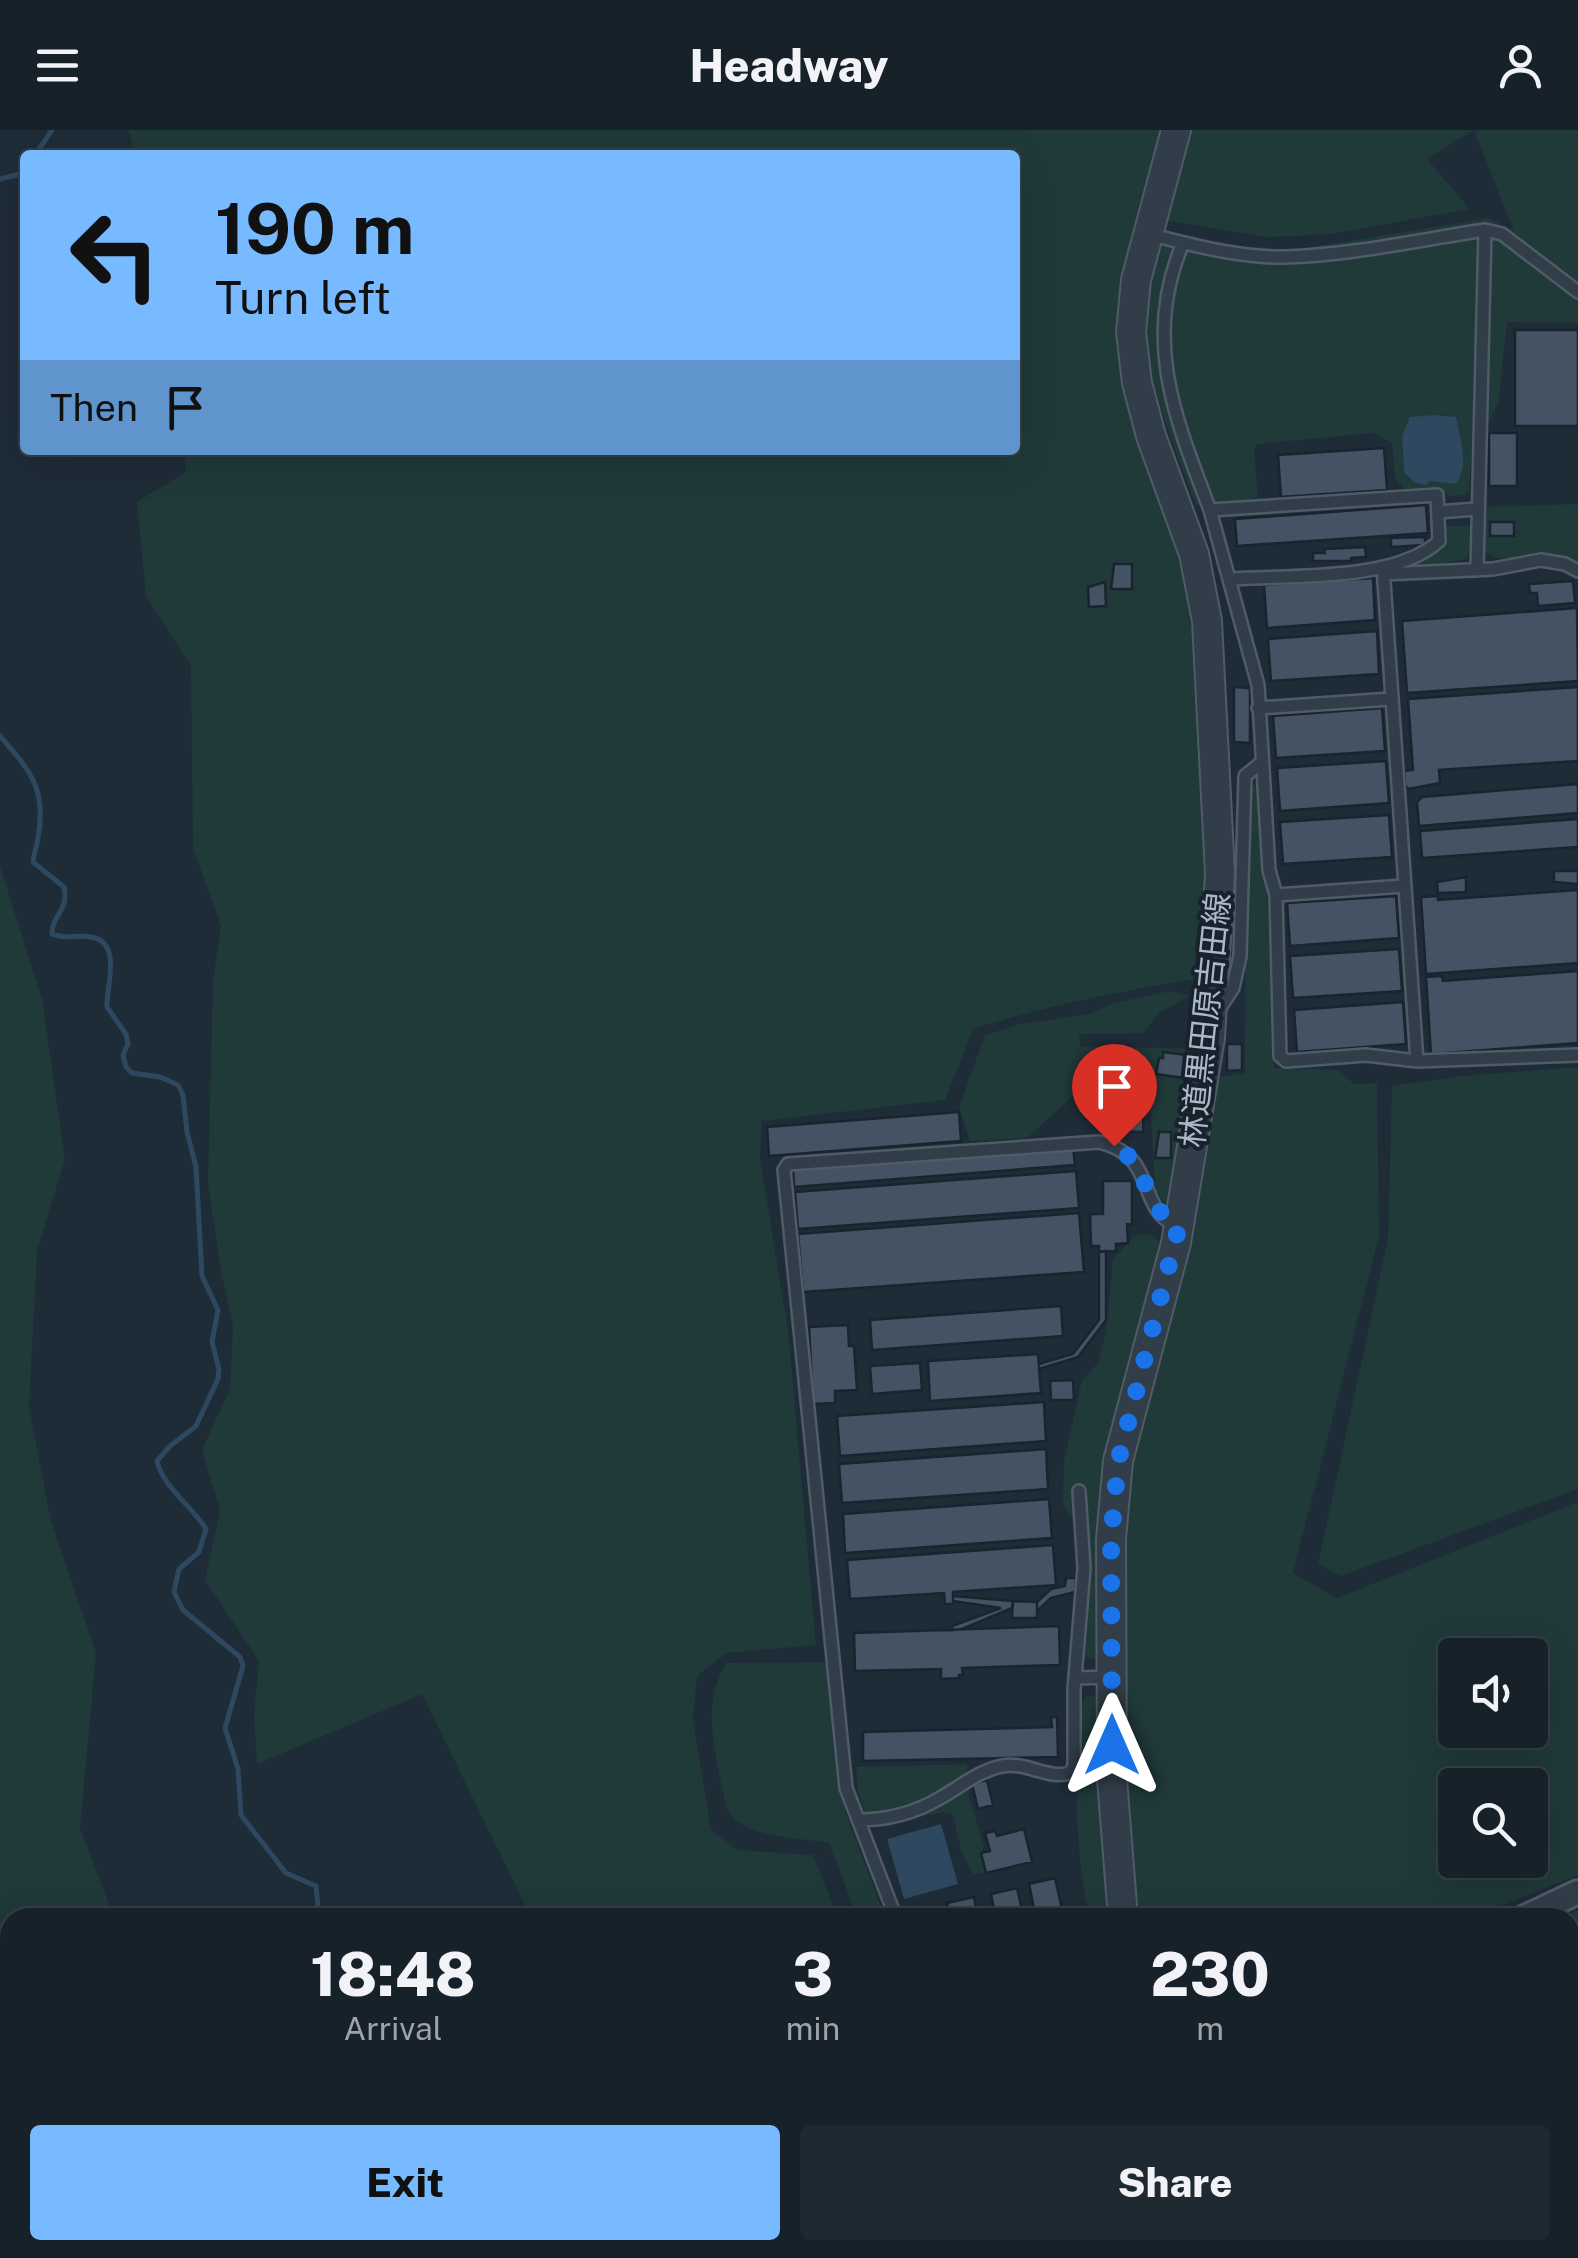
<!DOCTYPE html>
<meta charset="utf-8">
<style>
:root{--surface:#16212a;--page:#1f2932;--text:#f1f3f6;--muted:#9ea3a8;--line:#353e47;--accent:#77baff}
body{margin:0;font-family:"Public Sans","Noto Sans JP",sans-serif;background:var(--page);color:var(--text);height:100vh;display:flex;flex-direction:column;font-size:38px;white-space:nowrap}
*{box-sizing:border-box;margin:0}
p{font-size:32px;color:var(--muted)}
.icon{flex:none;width:55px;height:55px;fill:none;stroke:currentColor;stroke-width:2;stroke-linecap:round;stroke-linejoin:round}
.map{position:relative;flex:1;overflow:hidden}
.details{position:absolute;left:0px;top:1778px;width:1580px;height:352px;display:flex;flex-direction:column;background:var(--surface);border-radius:30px 30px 0 0;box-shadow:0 10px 40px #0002,0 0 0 2px var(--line)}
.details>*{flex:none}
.hud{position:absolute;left:20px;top:20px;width:1000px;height:305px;border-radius:10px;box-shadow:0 10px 40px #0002,0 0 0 2px var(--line);background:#77baff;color:#111;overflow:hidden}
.controls{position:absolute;left:1438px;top:1508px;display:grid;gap:20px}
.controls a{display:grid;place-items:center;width:110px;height:110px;border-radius:10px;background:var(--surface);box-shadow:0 10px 40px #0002,0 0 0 2px var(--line);font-size:50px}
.pin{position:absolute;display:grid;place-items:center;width:85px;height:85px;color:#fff;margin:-102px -42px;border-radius:50% 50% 50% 0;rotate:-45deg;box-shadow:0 0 10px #0007}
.pin .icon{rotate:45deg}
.me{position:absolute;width:110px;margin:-55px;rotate:0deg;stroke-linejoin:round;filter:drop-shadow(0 0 8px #0008)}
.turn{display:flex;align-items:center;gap:35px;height:210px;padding:0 30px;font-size:45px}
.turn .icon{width:130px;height:130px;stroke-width:2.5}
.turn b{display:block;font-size:70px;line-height:85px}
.then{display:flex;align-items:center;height:95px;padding:0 30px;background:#0003;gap:20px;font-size:38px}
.eta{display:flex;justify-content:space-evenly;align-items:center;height:170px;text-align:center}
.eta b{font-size:60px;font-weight:800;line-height:70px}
.primary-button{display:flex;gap:20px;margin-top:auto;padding:20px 30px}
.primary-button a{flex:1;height:115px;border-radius:10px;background:var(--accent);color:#111;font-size:40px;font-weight:800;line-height:115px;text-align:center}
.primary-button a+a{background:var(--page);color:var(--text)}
header{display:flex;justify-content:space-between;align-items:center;height:130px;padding:0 30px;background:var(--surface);font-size:45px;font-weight:800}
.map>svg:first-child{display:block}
.green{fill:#203939;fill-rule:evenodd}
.water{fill:#2e485f}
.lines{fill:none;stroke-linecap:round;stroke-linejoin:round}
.stream{stroke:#2e485f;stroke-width:5}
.building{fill:#435363;stroke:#19242f;stroke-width:2.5}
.service-casing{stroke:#4f5b67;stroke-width:16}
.minor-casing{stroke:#4f5b67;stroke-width:28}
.tertiary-casing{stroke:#4f5b67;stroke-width:32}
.service{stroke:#313d49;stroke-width:11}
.minor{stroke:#313d49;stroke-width:22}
.tertiary{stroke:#313d49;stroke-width:28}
.route{stroke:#1a73e8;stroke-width:18;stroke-dasharray:0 32.4}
.labels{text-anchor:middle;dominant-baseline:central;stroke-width:8;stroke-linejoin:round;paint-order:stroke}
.street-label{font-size:32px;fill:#abb8c6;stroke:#17222d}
</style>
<header><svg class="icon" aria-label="menu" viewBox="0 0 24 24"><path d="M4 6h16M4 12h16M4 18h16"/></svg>Headway<svg class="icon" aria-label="person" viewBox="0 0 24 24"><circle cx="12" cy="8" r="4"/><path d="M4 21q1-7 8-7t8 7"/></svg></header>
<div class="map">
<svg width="1578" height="2128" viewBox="0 0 1578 2128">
<rect width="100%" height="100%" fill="#1e2c38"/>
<path class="green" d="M127 0H1160L1136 86 1117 185 1122 247 1136 303 1166 379 1181 428 1192 502 1202 615 1206 750 1193 849C1120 862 1044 876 973 899L945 970 762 991 760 1029 788 1200 816 1515 726 1523 697 1546 693 1589 711 1700 737 1720 813 1725 838 1787H531L422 1564 257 1634 254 1586 259 1531 205 1450 220 1380 202 1320 230 1259 233 1195 221 1142 208 1053 213 851 221 796 193 718 191 536 146 466 137 372 186 342 184 320H1015V25H131L132 10Z
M1191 0H1578V193L1507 192 1498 274 1490 289 1473 305 1469 360 1465 365 1448 366 1444 361 1405 359 1395 349 1392 313 1372 303 1257 314 1254 321 1258 368 1196 375C1177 323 1151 266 1146 210 1143 173 1157 138 1160 102L1218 114 1293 120 1489 88 1514 101 1474 0 1427 29 1470 79 1331 104 1268 107 1168 91ZM1447 285 1457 292 1462 347 1431 351 1404 342 1402 306 1411 287Z
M1578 374V432C1547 416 1512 440 1483 421L1485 377Z
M1446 396H1472L1471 420 1466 429 1414 438 1415 430 1430 425 1444 414Z
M1257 655 1267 756 1274 938 1338 940 1354 954 1377 953 1379 1106 1293 1443 1337 1468 1578 1372V1745L1473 1787 1139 1788 1126 1701 1122 1583 1124 1416 1135 1323 1214 960 1220 947 1245 943 1246 752 1252 656ZM1455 1525H1530V1600H1455ZM1455 1655H1530V1730H1455Z
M0 736 42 869 65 1029 37 1121 29 1278 51 1391 96 1523 80 1698 114 1787 10 1788V2120H380L381 2128H0Z
M1171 861 1190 866 1160 882 1143 903 1079 904 1080 916 1197 919 1172 1074 1163 1071 1155 1059 1150 965 1077 962 1027 1008 970 1011 959 977 985 905 1020 894 1090 884 1114 873Z
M1578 937V1359L1341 1446 1318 1434 1388 1109 1392 956 1462 946Z
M1149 1104 1161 1113 1165 1122 1115 1327 1107 1527 1097 1530 1083 1527 1089 1430 1087 1389 1070 1385 1063 1375 1064 1331 1082 1250 1098 1233 1106 1202 1113 1129 1135 1105Z
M827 1532 834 1623 846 1684 885 1787H857L829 1713C796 1707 743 1709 726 1678 718 1631 698 1574 727 1533Z
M1088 1566 1104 1568 1115 1787H1089C1074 1709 1074 1651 1082 1572Z
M967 1634V1660L984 1717 981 1724 986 1743 973 1744 961 1720 953 1684 943 1682 870 1698 858 1661 856 1637Z
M1578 1780V2128H1179L1184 2120H1570V1788L1562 1787Z
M626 2120H1136L1132 2128H629Z"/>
<path class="water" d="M1434 285 1456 287 1457 292C1461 311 1469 339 1456 354L1431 351 1425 355 1414 352 1404 342 1402 306 1410 287Z
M941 1694 958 1754 904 1769 887 1709Z"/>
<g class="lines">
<path class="stream" d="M35 25 52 0
M0 49 20 44 25 39
M0 606C30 641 47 658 38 708 37 716 34 723 33 732L64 757C69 782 52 784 52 804 66 810 77 804 91 807 123 812 106 857 107 877L126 904 128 914 123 925 126 937 132 943 160 947 178 955 183 965 187 1002 196 1037 202 1146 218 1180 212 1212 219 1239 218 1249 196 1296 170 1316 157 1331C163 1357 192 1376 206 1399L199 1422 179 1439 174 1462 183 1480 240 1527 243 1536 225 1598 238 1639 241 1685 286 1743 316 1756 319 1788
M560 2128 561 2120"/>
</g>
<path class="building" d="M1515 200H1578V296H1515Z
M1489 303H1517V356H1489Z
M1384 318 1387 360 1281 367 1278 325Z
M1426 375 1428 403 1237 416 1235 389Z
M1490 392H1514V406H1490Z
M1425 407V415L1391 417V408Z
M1365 417 1366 427 1351 428V431H1313V423H1325L1324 419Z
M1114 434H1132V459H1111Z
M1373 448 1375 490 1267 498 1264 455Z
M1573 451 1575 473 1538 476 1537 463H1530L1529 454Z
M1105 452 1106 476 1089 477 1088 457Z
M1577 478 1578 551 1407 563 1402 491Z
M1377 501 1379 544 1271 551 1268 509Z
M1234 557 1250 558V613L1234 612Z
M1578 557V631L1439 640 1440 653 1408 659 1405 655 1404 641 1413 640 1408 569Z
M1382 578 1385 621 1276 628 1273 586Z
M1386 631 1389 673 1280 681 1277 638Z
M1578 654V683L1419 696 1417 672 1422 667Z
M1389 685 1392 727 1283 734 1280 692Z
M1578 689V717L1422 728 1420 701Z
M1554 741H1578V754L1554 752Z
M1466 747V762L1438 763 1437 752Z
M1578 760V833L1426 844 1421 767 1438 766V770Z
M1396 766 1399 808 1290 816 1287 773Z
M1399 819 1402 861 1293 868 1290 826Z
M1578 841V913L1431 924 1426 847 1442 846 1443 851Z
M1403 872 1406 914 1297 922 1294 880Z
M1227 914H1242V940L1227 941Z
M1163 922 1187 925 1184 948 1156 944 1159 928H1163Z
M1086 968 1144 970 1143 1002 1104 1001V989H1086Z
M959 982 961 1011 769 1026 767 997Z
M1159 1002H1171V1028H1155Z
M1073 1017 1075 1035 794 1057 793 1039Z
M1076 1041 1079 1078 798 1099 795 1062Z
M1103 1051H1132V1095L1127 1094 1128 1113 1116 1114V1121L1099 1122V1116H1091L1090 1084H1103Z
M1079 1083 1084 1142 803 1162 798 1104Z
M1106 1121V1190L1078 1227 1039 1239V1234L1073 1224 1099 1190V1122Z
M1061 1176 1063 1206 872 1220 870 1190Z
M848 1195 849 1216H854L857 1260 835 1261V1273L813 1274 809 1197Z
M1038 1224 1041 1263 930 1271 928 1231Z
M920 1233 922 1260 872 1264 870 1236Z
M1073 1250 1074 1270H1051L1050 1251Z
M1044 1272 1046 1311 840 1326 837 1286Z
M1046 1319 1048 1359 842 1373 839 1334Z
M1049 1369 1052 1408 845 1423 843 1384Z
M1053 1415 1056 1455 953 1462V1474H945L944 1463 850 1469 847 1430Z
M1066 1448H1076L1075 1462 1051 1468 1037 1481V1472L1051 1459 1065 1456Z
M953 1466 1013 1471 1012 1478 962 1499 952 1500V1496L1001 1478 953 1471Z
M1013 1471 1037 1472V1488H1012Z
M1059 1496 1060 1535 962 1538 963 1545H959V1548L941 1549V1539L855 1541 854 1503Z
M1051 1587H1057L1058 1627 863 1631V1602L1052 1597Z
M987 1650 993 1675 978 1679 972 1654Z
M1024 1699 1032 1732 986 1743 981 1723 990 1721 985 1703 995 1701 997 1706Z
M1055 1748 1064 1788H1036L1029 1754Z
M1017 1758 1024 1788H996L991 1764Z
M974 1767 978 1788H951L947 1773Z"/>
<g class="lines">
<defs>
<path id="service" d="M1148 104C1193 115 1239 128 1285 127 1352 125 1419 110 1485 100L1502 104 1578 162
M1183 113C1142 209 1175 288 1210 380
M1438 382 1476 379
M1383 437 1417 931
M1477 440 1485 100
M1384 444 1493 439 1541 430 1565 434 1578 441
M1230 449C1288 445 1395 452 1439 411L1437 365 1210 380 1258 555 1269 740 1276 765 1280 926 1286 931 1366 925 1417 931 1578 925
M1258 578 1391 569
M1276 765 1404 756
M1220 878 1233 858 1240 826 1245 646 1262 632
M1075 1548 1111 1547
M858 1690C886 1690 915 1683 940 1668 960 1657 978 1641 1002 1636 1026 1631 1048 1650 1070 1643L1074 1636V1559L1084 1438 1079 1361
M896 1788 846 1658 784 1040 788 1034 1099 1012C1159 1026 1135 1079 1177 1096
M1436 2120 1438 2128
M1526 2128 1564 2120"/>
<path id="minor" d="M1523 1788 1578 1762
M1148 2128 1154 2120"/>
<path id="tertiary" d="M1123 1788 1112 1649 1111 1409 1118 1331 1176 1113 1210 908 1220 744 1207 491 1194 424 1151 306 1137 253 1131 202 1136 150 1176 0"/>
</defs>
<use href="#service" class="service-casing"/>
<use href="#minor" class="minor-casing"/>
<use href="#tertiary" class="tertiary-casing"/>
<use href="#service" class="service"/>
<use href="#minor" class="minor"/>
<use href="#tertiary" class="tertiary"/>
</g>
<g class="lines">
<path class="route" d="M1112 1615 1111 1410 1118 1332 1179 1096C1143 1081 1150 1033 1114 1016"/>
</g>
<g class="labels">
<g class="street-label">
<text transform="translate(1205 890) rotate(-84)">林道黒田原吉田線</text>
</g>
</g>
</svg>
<div class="controls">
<a><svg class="icon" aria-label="sound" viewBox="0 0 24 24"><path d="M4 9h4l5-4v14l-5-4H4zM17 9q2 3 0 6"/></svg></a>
<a><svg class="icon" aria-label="search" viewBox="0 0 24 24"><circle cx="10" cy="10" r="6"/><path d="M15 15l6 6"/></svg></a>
</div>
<div class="pin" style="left:1114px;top:1016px;background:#d93025"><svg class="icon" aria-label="arrive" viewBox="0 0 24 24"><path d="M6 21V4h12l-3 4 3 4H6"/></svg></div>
<svg class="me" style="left:1112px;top:1615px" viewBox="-20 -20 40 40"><path d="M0-17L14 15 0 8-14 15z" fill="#1a73e8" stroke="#fff" stroke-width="4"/></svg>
<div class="hud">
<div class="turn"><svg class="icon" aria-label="left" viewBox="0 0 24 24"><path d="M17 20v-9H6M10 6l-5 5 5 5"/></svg><div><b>190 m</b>Turn left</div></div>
<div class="then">Then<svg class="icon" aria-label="arrive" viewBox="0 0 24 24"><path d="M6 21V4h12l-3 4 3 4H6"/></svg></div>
</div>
<section class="details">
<div class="eta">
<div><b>18:48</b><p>Arrival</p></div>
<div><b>3</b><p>min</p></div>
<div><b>230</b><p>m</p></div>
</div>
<div class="primary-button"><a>Exit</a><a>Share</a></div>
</section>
</div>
